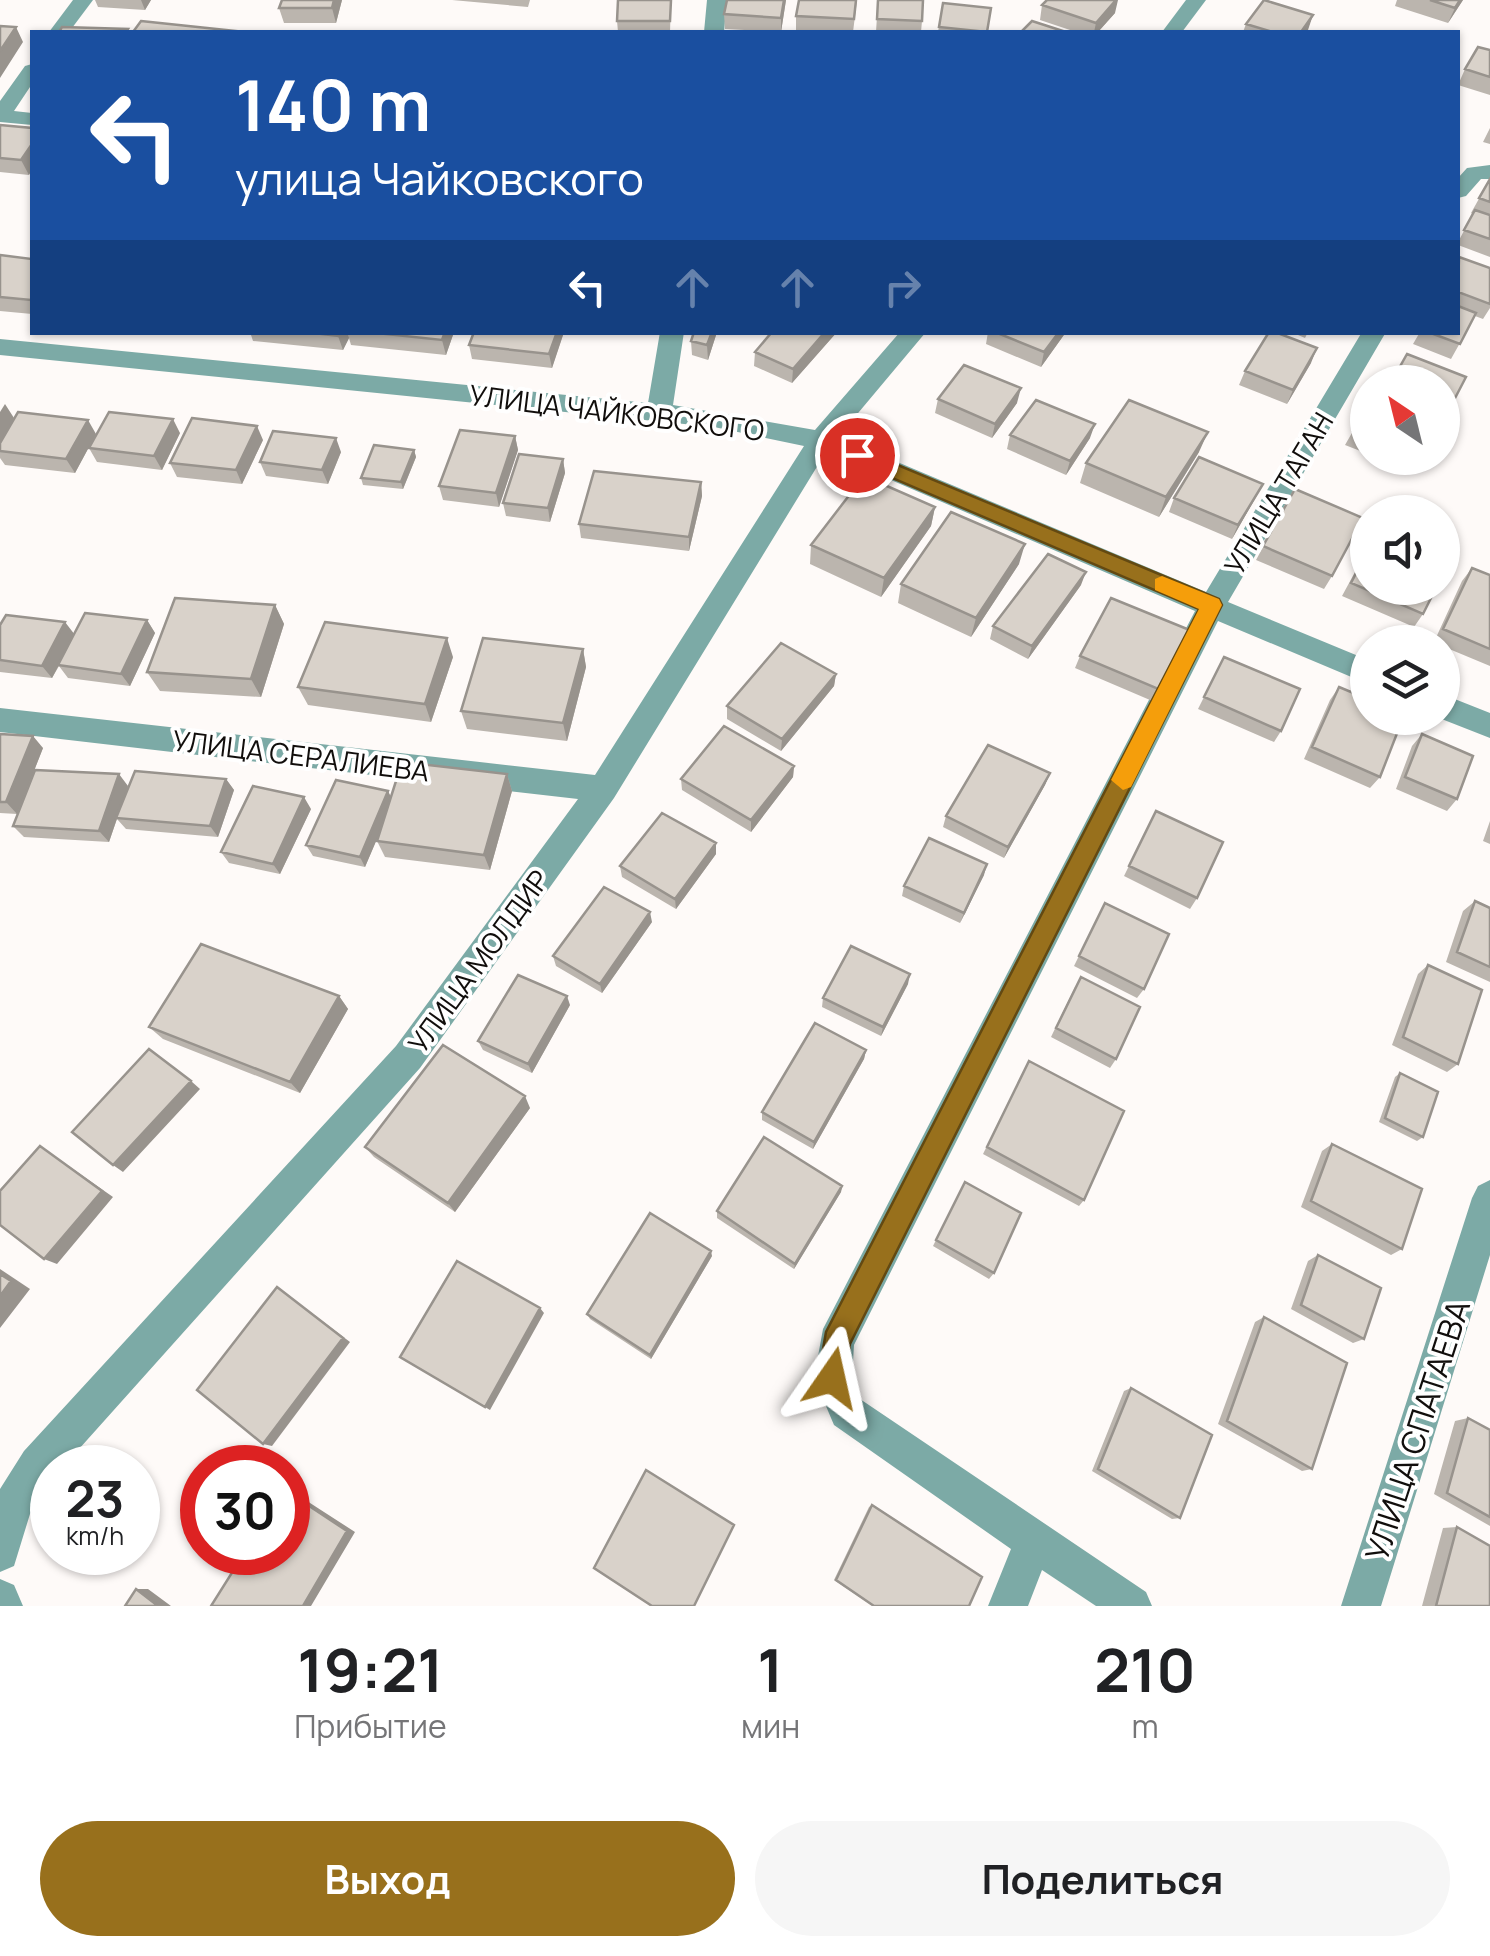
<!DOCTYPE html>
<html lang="ru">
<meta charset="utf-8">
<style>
:root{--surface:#fff;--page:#f6f6f6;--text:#202124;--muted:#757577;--accent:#98701c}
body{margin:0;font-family:Manrope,sans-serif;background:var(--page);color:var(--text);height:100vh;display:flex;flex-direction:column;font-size:38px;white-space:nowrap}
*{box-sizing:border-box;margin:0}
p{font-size:32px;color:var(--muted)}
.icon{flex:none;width:55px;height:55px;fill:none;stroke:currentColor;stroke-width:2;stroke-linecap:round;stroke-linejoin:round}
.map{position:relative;height:1606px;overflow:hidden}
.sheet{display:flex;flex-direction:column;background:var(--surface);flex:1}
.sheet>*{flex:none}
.guide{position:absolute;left:30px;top:30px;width:1430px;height:305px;border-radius:0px;box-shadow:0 2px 8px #0004;background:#1a4fa0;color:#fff;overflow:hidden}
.needle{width:65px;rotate:325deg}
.tools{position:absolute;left:1350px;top:365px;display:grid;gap:20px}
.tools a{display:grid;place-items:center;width:110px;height:110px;border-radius:50%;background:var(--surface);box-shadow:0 2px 8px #0004;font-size:50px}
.speed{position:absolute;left:30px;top:1445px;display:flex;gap:20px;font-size:50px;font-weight:700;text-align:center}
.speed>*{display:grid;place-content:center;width:130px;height:130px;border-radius:50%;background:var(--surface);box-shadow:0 2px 8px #0004;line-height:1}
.speed small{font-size:25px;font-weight:400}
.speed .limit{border:15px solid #d22;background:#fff;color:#111}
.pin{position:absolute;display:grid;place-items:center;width:85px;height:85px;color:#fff;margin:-42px;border:5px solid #fff;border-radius:50%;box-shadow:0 2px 10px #0007}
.me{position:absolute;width:110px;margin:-55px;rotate:11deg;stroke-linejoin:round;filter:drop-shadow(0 0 8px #0008)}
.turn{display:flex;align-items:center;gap:35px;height:210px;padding:0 40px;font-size:45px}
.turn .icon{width:130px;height:130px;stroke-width:2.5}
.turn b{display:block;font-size:70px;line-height:85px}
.lanes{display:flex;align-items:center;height:95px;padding:0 40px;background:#0003;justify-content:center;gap:50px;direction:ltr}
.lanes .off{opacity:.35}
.eta{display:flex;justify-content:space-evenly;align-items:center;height:170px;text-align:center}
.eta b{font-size:60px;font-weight:700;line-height:70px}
.button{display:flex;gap:20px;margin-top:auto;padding:20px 40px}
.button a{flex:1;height:115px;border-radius:60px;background:var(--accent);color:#fff;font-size:40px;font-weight:700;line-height:115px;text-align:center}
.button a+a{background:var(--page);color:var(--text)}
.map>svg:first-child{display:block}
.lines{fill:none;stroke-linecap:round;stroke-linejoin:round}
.street{fill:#7caaa6;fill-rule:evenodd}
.wall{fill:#bbb5ae}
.shaded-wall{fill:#98938d}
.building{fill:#d9d2ca;stroke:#98938d;stroke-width:2.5}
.route{fill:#98701c;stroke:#634912;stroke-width:2.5}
.slow{fill:#f59e0b}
.labels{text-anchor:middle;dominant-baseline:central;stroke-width:8;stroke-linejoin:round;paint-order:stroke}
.street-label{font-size:28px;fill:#110e0c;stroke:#fff}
.near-street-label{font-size:32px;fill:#110e0c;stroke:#fff}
</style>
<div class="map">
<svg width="1490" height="1606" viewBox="0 0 1490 1606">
<rect width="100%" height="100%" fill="#fefaf8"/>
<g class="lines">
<path class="street" d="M73 0H93L69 32H49Z
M707 0H727L724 32H704Z
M1186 0H1206L1182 32H1162Z
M32 64V84L14 111 32 113V125L0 122V101L25 66Z
M1490 165V179H1481L1466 196 1458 198V178L1467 168Z
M660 332H684L673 405 815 430 900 332H926L838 437 1206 592 1362 332H1386L1228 602 1368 660V684L1218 621 854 1345 852 1378 860 1399 1146 1592 1152 1606H1096L1042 1570 1028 1606H988L1011 1549 834 1425 814 1378 823 1329 1195 611 826 452 614 798 420 1068 62 1468H52V1478L30 1514 14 1566 0 1572V1489L24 1451 396 1046 578 799 0 732V708L595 775 804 446 714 427 0 355V339L648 403Z
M1442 694 1490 713V738L1439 718Z
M1490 1180V1255L1381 1606H1341L1472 1198 1478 1186Z
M0 1579 14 1585 23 1606H0Z"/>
</g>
<path class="wall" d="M95 0H151L145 10 98 7Z
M342 0 336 23H284L279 8Z
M452 0H530L528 7Z
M671 0 670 32H618L617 21Z
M786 0 781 32 725 29 724 14Z
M857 0 853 32 796 31V16Z
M878 0 922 21 921 32H876Z
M1397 0H1463L1448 23 1395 6Z
M943 3 987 32H938Z
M1042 5 1115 13 1098 32H1076L1040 20Z
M1313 15 1306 32H1243L1246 24Z
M1490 50V95L1458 85 1465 69Z
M0 125 32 128 29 175 0 172Z
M1490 128V144L1483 142Z
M1490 179V257L1458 245V242L1473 214 1471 213Z
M0 255 32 259V314L0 311Z
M1458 259 1490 268V308L1483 319 1475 316 1451 359 1413 344 1420 332H1458Z
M250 332H454L446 355 351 345 349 338 343 350 253 341Z
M564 332 552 368 472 359 469 345Z
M694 332H717L708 360 692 355 691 341Z
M837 332 792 383 754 366 755 352Z
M988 332H1066L1041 367 986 344Z
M1291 332H1308L1305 338Z
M1407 354 1466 377 1444 416H1442V382H1392Z
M1311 363 1287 404 1239 385 1245 371Z
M938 399 1017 403 992 438 935 413Z
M1368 405V454L1345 445Z
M180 433 162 470 97 462 89 448Z
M96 434 75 473 5 465 0 458V443Z
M1010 435 1090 438 1066 475 1007 449Z
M515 436 518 450 499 507 443 500 439 486Z
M263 440 242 484 177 477 170 463Z
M414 450 416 457 403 489 363 485 361 478Z
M341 452 328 484 266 476 260 462Z
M1199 452 1159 517 1080 483 1086 463Z
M1376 458H1420L1411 472Z
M563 459 565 473 550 522 506 516 503 503Z
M701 482 702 496 689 551 581 538 579 524Z
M1263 484 1232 539 1169 512 1174 498Z
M1295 489 1332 576 1324 589 1256 560Z
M935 507 931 526 881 597 810 564 811 545Z
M1368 548V588L1423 614 1414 627 1342 596Z
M1019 564 971 637 898 603 901 584Z
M1472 568 1490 575V666L1442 646V642H1434L1462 581Z
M1081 585 1028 659 990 639 993 626Z
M275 605 284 624 261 697 160 691 147 672Z
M147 620 155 633 130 686 68 678 59 666 52 678 0 672V625L74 634Z
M1192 631 1157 703 1075 668 1080 656Z
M583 649 586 667 567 741 467 729 461 711Z
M453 657 431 722 308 705 298 687Z
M1224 657 1281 731 1274 742 1198 709Z
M836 674 834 686 781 751 727 719V706Z
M1339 687 1380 777 1370 788 1304 759 1330 700Z
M0 734 43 748 17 814 0 813Z
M1422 734 1457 799 1447 811 1396 789 1412 746Z
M794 766 793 777 751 832 682 790 681 779Z
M1050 773 1045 785 1004 858 943 827 946 816Z
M507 774 512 791 490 870 385 857 377 841 378 836 365 867 313 856 306 845 388 791 391 797Z
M226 779 234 790 218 837 126 829 117 819 109 842 24 837 13 826 128 786 122 803Z
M311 809 280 874 229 863 221 852Z
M1156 811 1197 898 1190 909 1124 876Z
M1490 821V844L1483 841Z
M716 843V854L676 909 622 877 620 866Z
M984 875 960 923 902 896 904 886Z
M1475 901 1490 908V982L1446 962 1463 911Z
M1105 903 1144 989 1137 998 1074 966Z
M652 922 602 993 556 966 553 956Z
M1428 965 1458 1064 1447 1072 1392 1045 1418 974Z
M908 984 881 1036 822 1007 823 998Z
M1075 987 1116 1059 1110 1068 1051 1037Z
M339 996 348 1009 300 1093 163 1039 149 1027Z
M570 1005 532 1073 483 1050 478 1041Z
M866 1050 864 1059 813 1149 762 1120V1112Z
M1029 1061 1084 1200 1079 1206 983 1154Z
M1400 1073 1423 1137 1417 1141 1379 1122 1395 1077Z
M530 1108 455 1212 374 1157 365 1147Z
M1332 1144 1402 1249 1391 1255 1301 1207 1322 1151Z
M965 1182 994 1273 989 1279 933 1246Z
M842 1186 841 1192 794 1269 717 1218V1211Z
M1318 1255 1364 1339 1353 1343 1291 1309 1308 1261Z
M712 1256 651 1359 590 1319 587 1314Z
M1264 1317 1312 1469 1302 1471 1218 1424 1255 1322Z
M1131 1388 1180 1518 1172 1519 1092 1471 1124 1391Z
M1468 1418 1490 1430V1526L1434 1494 1455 1421Z
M872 1505 969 1606H873L834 1580 869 1507Z
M1457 1527 1490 1606H1422L1443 1528Z"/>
<path class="shaded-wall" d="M141 0H151L145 10Z
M334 0H342L336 23 332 8Z
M784 0H786L781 32V18Z
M1116 0H1118L1115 13 1098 32H1094L1096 23Z
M1460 0H1463L1448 23 1455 8Z
M1313 15 1308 30 1306 32H1301Z
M16 27 23 42 0 78V51Z
M32 144V170L29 175 21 160Z
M340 332H347L349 338 343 350 338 336Z
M445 332H454L446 355 442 340Z
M557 332H564L552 368 549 354Z
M712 332H717L708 360 707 345Z
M825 332H837L792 383 793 369Z
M1059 332H1066L1041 367 1044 352Z
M1317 348 1311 363 1287 404 1293 390Z
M1021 388 1017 403 992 438 995 424Z
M5 404 14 418 0 442V412Z
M173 419 180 433 162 470 154 456Z
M88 420 96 434 75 473 66 459Z
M1095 424 1090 438 1066 475 1070 461Z
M257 426 263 440 242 484 236 470Z
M1208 432 1199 452 1159 517 1166 497Z
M515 436 518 450 499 507 496 493Z
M336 438 341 452 328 484 322 470Z
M414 450 416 457 403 489 401 482Z
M563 459 565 473 550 522 548 508Z
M701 482 702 496 689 551V537Z
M1263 484 1256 497 1232 539 1238 525Z
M935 507 931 526 881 597 884 578Z
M1025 544 1019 564 971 637 976 618Z
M1086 572 1081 585 1028 659 1032 646Z
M275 605 284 624 261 697 251 679Z
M147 620 155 633 130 686 121 674Z
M65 622 75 635 52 678 42 666Z
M447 638 453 657 431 722 425 704Z
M583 649 586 667 567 741 563 723Z
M836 674 834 686 781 751 782 739Z
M33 736 43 748 17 814 6 802Z
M794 766 793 777 751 832V820Z
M1050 773 1045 785 1004 858 1008 847Z
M119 774 128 786 109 842 99 831Z
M507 774 512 791 490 870 484 855Z
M226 779 234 790 218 837 210 826Z
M388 791 393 802 365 867 360 857Z
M304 797 311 809 280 874 273 864Z
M716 843V854L676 909 675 899Z
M987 864 984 875 960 923 964 913Z
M650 912 652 922 602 993 600 984Z
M910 974 908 984 881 1036 883 1027Z
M339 996 348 1009 300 1093 290 1082Z
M567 996 570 1005 532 1073 528 1064Z
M866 1050 864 1059 813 1149 814 1142Z
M191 1081 200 1089 123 1172 113 1165Z
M525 1096 530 1108 455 1212 448 1203Z
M40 1146 113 1197 57 1264 44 1259Z
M842 1186 841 1192 794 1269 795 1264Z
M711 1251 712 1256 651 1359 650 1355Z
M0 1269 30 1289 0 1328Z
M277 1287 350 1342 272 1446 263 1444Z
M540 1308 544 1313 490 1410 485 1407Z
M288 1491 293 1492 355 1532 311 1606H303Z
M136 1589H148L171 1606H158Z"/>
<path class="building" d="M282 0H334L332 8H279Z
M618 0H671L670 21H617Z
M727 0H784L781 18 724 14Z
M799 0H856L854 19 796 16Z
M878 0H923L922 21 877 19Z
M1047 0H1116L1096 23 1042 5Z
M1264 0 1313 15 1301 32H1273L1246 24Z
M1430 0H1460L1455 8Z
M943 3 991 8 987 32 939 27Z
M141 21 245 32H133Z
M1032 21 1066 32H1021Z
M0 26 16 27 0 51Z
M62 27 128 29 126 32H59Z
M1478 47 1490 50V77L1465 69Z
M0 125 32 128V144L21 160 0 158Z
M1490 179V202L1479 198Z
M1475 210 1490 215V239L1464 230Z
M0 255 32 259V298L31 300 0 297Z
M1459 257 1490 268V304L1458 292Z
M1458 306 1476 313 1460 344 1428 332H1458Z
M305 332H340L338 336Z
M367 332H445L442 340Z
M474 332H557L549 354 469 345Z
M694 332H712L707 345 691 341Z
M772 332H825L793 369 755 352Z
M995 332H1059L1044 352Z
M1269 332H1275L1317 348 1293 390 1245 371Z
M1407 354 1466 377 1453 402 1442 398V382H1402L1393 379Z
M964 365 1021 388 995 424 938 399Z
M1036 400 1095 424 1070 461 1010 435Z
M1129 400 1208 432 1166 497 1086 463Z
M1368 405V437L1353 431Z
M18 412 88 420 66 459 0 451V443Z
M109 412 173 419 154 456 89 448Z
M192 418 257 426 236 470 170 463Z
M460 430 515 436 496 493 439 486Z
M273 431 336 438 322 470 260 462Z
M374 445 414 450 401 482 361 478Z
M519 454 563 459 548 508 503 503Z
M1199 457 1263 484 1238 525 1174 498Z
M594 471 701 482 689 537 579 524Z
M864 476 935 507 884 578 811 545Z
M1295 489 1363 518 1332 576 1263 546Z
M951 512 1025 544 976 618 901 584Z
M1442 549 1452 553 1442 573Z
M1368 550V588H1436L1423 614 1351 583Z
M1048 554 1086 572 1032 646 993 626Z
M1472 568 1490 575V649L1443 629Z
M175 598 275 605 251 679 147 672Z
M1111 598 1192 631 1163 691 1080 656Z
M85 613 147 620 121 674 58 665Z
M6 615 65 622 42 666 0 660V625Z
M325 622 447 638 425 704 298 687Z
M483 638 583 649 563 723 461 711Z
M781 643 836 674 782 739 727 706Z
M1224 657 1300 689 1281 731 1204 697Z
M1339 687 1368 699V718H1403L1380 777 1312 747Z
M724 726 794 766 751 820 681 779Z
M0 734 33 736 6 802H0Z
M1422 734 1473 756 1457 799 1405 777Z
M988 745 1050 773 1008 847 946 816Z
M402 762 507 774 484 855 377 841Z
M35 770 119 774 99 831 13 826Z
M135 771 226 779 210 826 116 818Z
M336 780 388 791 360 857 306 845Z
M253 786 304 797 273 864 221 852Z
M1156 811 1223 842 1197 898 1129 866Z
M662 813 716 843 675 899 620 866Z
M929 838 987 864 964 913 904 886Z
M604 887 650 912 600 984 553 956Z
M1475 901 1490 908V967L1457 952Z
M1105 903 1169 934 1144 989 1079 956Z
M201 944 339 996 290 1082 149 1027Z
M851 946 910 974 883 1027 823 998Z
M1428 965 1482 990 1458 1064 1403 1037Z
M518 975 567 996 528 1064 478 1041Z
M1081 977 1140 1007 1116 1059 1056 1028Z
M815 1023 866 1050 814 1142 762 1112Z
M443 1045 525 1096 448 1203 365 1147Z
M149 1049 191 1081 113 1165 72 1132Z
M1029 1061 1124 1111 1084 1200 987 1147Z
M1400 1073 1438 1092 1423 1137 1385 1118Z
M764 1137 842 1186 795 1264 717 1211Z
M1332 1144 1422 1189 1402 1249 1311 1201Z
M40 1146 102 1191 44 1259 0 1225V1191Z
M965 1182 1021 1213 994 1273 936 1240Z
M650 1213 711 1251 650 1355 587 1314Z
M1318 1255 1381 1288 1364 1339 1301 1305Z
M457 1261 540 1308 485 1407 400 1357Z
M0 1274 11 1281 0 1296Z
M277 1287 343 1338 263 1444 197 1390Z
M1264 1317 1347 1363 1312 1469 1227 1421Z
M1131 1388 1212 1435 1180 1518 1098 1469Z
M1468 1418 1490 1430V1517L1447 1493Z
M646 1470 734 1525 694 1606H652L594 1568Z
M288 1492 347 1531 303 1606H211L245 1552H288Z
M872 1505 982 1577 969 1606H874L836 1580Z
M1457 1527 1490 1546V1606H1436Z
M136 1589 158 1606H125Z"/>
<path class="route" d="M857 448 1219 599 1222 605 850 1344 843 1388 832 1392 822 1388 818 1378 826 1332 1199 609 850 460V450Z"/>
<path class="slow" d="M1162 576 1219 599 1222 605 1131 787 1123 790 1111 780 1199 609 1155 590V579Z"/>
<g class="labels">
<g class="street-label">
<text transform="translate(617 412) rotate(7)">УЛИЦА ЧАЙКОВСКОГО</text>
<text transform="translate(1278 493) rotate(-59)">УЛИЦА ТАГАН</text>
<text transform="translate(301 755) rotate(7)">УЛИЦА СЕРАЛИЕВА</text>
<text transform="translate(478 961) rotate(-54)">УЛИЦА МОЛДИР</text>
</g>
<g class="near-street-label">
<text transform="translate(1417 1430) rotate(-72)">УЛИЦА СПАТАЕВА</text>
</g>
</g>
</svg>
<div class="tools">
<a><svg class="needle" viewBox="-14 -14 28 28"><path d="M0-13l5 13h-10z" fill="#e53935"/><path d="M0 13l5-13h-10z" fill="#757577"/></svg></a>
<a><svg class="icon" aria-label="sound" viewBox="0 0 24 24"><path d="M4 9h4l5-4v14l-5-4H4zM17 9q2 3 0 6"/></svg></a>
<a><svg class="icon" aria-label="layers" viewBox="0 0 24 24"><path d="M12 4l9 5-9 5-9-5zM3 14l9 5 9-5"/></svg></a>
</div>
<div class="speed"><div>23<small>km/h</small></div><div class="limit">30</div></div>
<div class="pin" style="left:857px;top:455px;background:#d93025"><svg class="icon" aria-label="arrive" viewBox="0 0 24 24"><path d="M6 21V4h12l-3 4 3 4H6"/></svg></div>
<svg class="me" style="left:832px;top:1378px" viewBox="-20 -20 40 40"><path d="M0-17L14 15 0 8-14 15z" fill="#98701c" stroke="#fff" stroke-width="4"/></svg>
<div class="guide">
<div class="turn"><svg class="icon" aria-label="left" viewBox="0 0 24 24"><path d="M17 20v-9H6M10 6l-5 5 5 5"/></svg><div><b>140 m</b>улица Чайковского</div></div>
<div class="lanes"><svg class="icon" aria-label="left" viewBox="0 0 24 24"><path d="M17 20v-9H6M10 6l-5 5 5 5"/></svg><svg class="icon off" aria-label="ahead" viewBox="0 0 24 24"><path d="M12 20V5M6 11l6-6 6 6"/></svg><svg class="icon off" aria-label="ahead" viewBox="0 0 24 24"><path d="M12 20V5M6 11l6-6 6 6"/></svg><svg class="icon off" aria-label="right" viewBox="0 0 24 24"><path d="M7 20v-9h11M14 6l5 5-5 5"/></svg></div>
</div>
</div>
<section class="sheet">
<div class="eta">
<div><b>19:21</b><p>Прибытие</p></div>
<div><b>1</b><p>мин</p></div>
<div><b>210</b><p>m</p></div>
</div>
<div class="button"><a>Выход</a><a>Поделиться</a></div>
</section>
